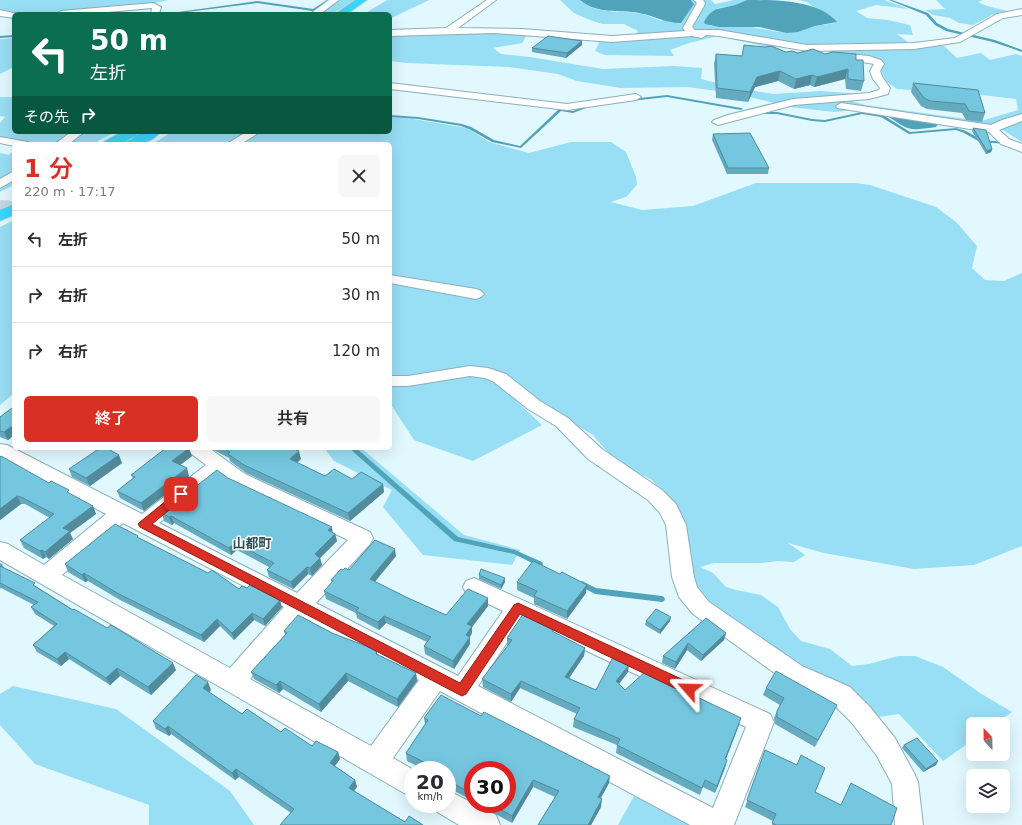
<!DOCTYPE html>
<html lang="ja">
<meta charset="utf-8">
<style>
:root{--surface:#fff;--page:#f7f7f7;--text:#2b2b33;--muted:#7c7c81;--line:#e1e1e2;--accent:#d93025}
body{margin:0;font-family:"DejaVu Sans","Noto Sans JP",sans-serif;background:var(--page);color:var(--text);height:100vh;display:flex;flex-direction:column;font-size:15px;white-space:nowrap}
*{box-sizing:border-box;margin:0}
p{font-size:13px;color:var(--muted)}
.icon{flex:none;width:22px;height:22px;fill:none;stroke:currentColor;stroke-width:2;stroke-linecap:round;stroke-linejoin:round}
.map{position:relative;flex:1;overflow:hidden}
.drawer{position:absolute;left:12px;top:142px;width:380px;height:308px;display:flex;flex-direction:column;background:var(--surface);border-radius:6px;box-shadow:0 4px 16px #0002}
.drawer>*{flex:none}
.hud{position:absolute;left:12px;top:12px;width:380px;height:122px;border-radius:6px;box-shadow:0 4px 16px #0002;background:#0b6e4f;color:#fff;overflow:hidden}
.needle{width:26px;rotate:338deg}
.fabs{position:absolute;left:966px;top:717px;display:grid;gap:8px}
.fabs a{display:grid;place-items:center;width:44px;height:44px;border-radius:6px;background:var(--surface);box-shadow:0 4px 16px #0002;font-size:20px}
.speed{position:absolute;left:404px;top:761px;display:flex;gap:8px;font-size:20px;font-weight:700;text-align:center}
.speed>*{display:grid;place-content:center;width:52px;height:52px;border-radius:50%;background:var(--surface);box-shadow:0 4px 16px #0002;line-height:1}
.speed small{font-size:10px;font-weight:400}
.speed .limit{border:6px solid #d22;background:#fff;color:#111}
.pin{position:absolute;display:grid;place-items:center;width:34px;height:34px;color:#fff;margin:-17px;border-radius:8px;box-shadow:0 2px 6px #0006}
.me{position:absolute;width:44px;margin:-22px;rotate:295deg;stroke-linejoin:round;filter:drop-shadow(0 0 3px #0008)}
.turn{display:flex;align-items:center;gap:14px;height:84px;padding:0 12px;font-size:18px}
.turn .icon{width:52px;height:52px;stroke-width:2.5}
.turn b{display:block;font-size:28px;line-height:34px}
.then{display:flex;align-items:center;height:38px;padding:0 12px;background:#0003;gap:8px;font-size:15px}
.round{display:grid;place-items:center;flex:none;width:42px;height:42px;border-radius:6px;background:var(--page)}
.head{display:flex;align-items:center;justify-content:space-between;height:68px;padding:0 12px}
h1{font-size:24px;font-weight:600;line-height:30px;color:var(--accent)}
.cta{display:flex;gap:8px;margin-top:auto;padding:8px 12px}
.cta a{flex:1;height:46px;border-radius:6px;background:var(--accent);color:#fff;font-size:16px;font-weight:600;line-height:46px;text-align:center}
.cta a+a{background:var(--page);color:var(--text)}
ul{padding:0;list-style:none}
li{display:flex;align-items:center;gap:12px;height:56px;padding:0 12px;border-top:1px solid var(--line)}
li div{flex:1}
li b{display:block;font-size:15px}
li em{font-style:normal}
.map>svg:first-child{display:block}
.green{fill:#98def4}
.water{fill:#51a3ba}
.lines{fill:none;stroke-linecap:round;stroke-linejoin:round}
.stream{fill:#51a3ba;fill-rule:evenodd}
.minor-tunnel{stroke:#c2d7de;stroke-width:12;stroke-dasharray:12 6;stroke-linecap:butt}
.minor-casing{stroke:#8bafba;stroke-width:2}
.highway-casing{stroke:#d4d6d7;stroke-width:2}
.minor{fill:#fff;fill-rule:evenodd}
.highway{fill:#39d7fe;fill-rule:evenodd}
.wall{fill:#65abc0}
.shaded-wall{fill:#528b9c}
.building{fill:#75c7df;stroke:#528b9c}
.route{fill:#d93025;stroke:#8d1f18}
.labels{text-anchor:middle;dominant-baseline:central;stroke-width:3;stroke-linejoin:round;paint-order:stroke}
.quarter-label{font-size:13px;font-weight:bold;fill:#2d4f59;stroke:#fff}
</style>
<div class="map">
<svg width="1022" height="825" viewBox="0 0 1022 825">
<rect width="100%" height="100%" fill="#e1f8ff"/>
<path class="green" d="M0 0H169L150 4 47 14H24L0 11Z
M340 0H356L332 14H319Z
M387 0H429C415 7 403 12 390 19V14H364Z
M560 0H580C597 15 617 10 637 13 646 14 653 18 661 21L694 4 691 0H711L715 4 734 0H747L732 6 718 8 710 26 751 27 779 32H798L815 26 835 23 807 2 798 0H884L909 9 876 5 856 11 867 18 888 20 910 25 913 35 897 34 909 43 804 46 791 42 772 48 718 36 689 43 670 50 674 56 605 55 595 51 600 41H630L638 31 624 24H602L590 20 574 13Z
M936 0H983L978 2C989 8 999 8 1010 12L992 15 973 25 959 23 950 18 933 15 925 10 945 9Z
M445 32 527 35 522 43 493 48 501 54 530 57 603 69 674 66 702 68 701 79 737 88 774 94 821 91 862 94 845 99 865 105 981 121 1018 110 1016 99 965 93 897 89 886 81 881 70 884 62C867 54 846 59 829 51L944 46 957 58 981 53 990 60 1016 54 1022 56V142L1001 129 857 110 834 112 790 107 734 93 687 87 621 88 577 81 558 74 509 67 407 63 390 61V35Z
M14 38V67L0 74V39Z
M0 97H14V132H115L92 144H21L0 138V123L5 117 0 116Z
M390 117 413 119 467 128 489 142 529 153 571 142H611L626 152 636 177 637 185 626 197 611 202 642 210 693 206 756 183H855L870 185 936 207 956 222 977 246 972 268 985 280 1004 281 1022 273V546L974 565 914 569 824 553 788 543 805 555 794 562 777 561 761 563H714L700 567 713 573 726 587 736 590 761 595 778 607 790 629 801 641 830 649 852 666 869 664 898 656H915L943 667 980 693 1012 712 995 724H973V740L943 761 899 714 878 717 792 664 699 597 688 571 682 514 652 480 615 461 593 435 546 407 496 371 407 377 390 376V144H152L172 132H390Z
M14 150V185L0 192V153L9 155Z
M14 220V396L12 395 0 405V227Z
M473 375 495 381 542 425 473 461 414 440 390 403V385Z
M324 448H361L464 535 520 550 512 565 423 555 383 507 392 490 334 461Z
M13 686 116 709 230 791 254 825H149V805L35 764 0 725V694Z
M634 796 690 825H618Z"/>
<path class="water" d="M580 0H691L694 4 681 23C665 23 655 16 639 13 618 9 598 15 580 0Z
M747 0C777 0 818 0 837 22L815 26 798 32 787 33 759 27H719L705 24 704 22C712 8 717 9 731 6 736 5 741 2 747 0Z
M886 115 939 123 936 127C908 131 910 131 886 115Z"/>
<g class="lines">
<path class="stream" d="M327 0H330L313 11 257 3 171 14H164L257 1 313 9Z
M889 0H892L928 13 937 23 948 29 995 40 1022 50V52L993 42 946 31 935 25 926 15Z
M14 35V37L0 38V36Z
M667 95 741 108 743 109 741 110 667 97 631 101 629 100 631 99Z
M591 104 594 105 573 113 561 111 521 148 492 142 469 129 461 126 418 119 390 117V115L418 117 462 124 471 127 494 140 520 146 559 109 573 111Z
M762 112H777L812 119 825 120 862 112 883 115 910 132 956 128 966 131 982 140 1007 142 1009 143 1007 144 980 142 964 133 956 130 909 134 881 117 862 114 825 122 812 121 777 114H763L761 113Z
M349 448H356L458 537 515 550 542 562 543 564 542 566 540 567 514 554 454 541Z
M582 581 596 588 662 596 664 597 665 599 664 601 662 602 595 594 580 586 579 584 580 582Z"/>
<path class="minor-tunnel" d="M0 206 14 207"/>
<defs>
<path id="minor" d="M329 0H339L320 14H310Z
M487 0H496L458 28 522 29 612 36 685 31 683 28 697 3 694 0H703L705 3 704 6 692 27 695 30H719L807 45 914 43 955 38 997 14 1022 9V15L1003 18 960 42 914 49 807 51 719 36 706 35 702 38 692 36 612 42 494 33 390 36V30L446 28Z
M153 3 161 7 159 14H151L152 8 87 14H57L61 11Z
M0 10 18 14H14V18L0 16Z
M848 54 869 56 881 60 884 64 880 71 883 78 890 88 888 94 869 99 794 105 718 125 712 122 714 120 728 115 793 99 869 93 879 90 880 88 873 79 870 71 874 64 845 59 843 57Z
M390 83 567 104 636 94 641 97 636 100 567 110 390 89Z
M841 103 991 125 1002 120 1022 114V121L999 130 1009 139 1022 144V152L1001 144 989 132 837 108 836 106Z
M71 132H84L69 144H55Z
M246 132H260L241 144H227Z
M0 137 28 142 30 144H14V146L0 143Z
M14 171V180L0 188V179Z
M390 275 476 289 481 291 484 294 481 297 476 299 390 283Z
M470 366 488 368 506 374 540 401 568 418 602 449 662 490 676 504 686 525 694 577 697 587 709 602 802 666 850 687 870 707 895 738 914 773 918 782 923 825H895L892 784 877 756 852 723 832 703 784 680 693 614 679 597 672 577 666 525 660 513 648 500 588 459 556 426 528 409 494 382 485 378 470 376 408 386H390V376H408Z
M0 444 7 445 142 514 206 465 189 452 187 448H209L245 474 370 532 373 538 370 544 316 603 458 676 503 611 466 593 463 587 466 581 474 578 770 714 774 722 734 825H690L440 691 393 758 414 770 413 797 404 793 0 560V542L8 544 44 565 106 514 0 458ZM219 475 231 484 348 540 297 593 159 523ZM123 523 284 607 230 668 62 575ZM303 617 419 680 371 746 250 679ZM522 620 746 727 713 808 478 686Z
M447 790 496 815 500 825H459L437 812 434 804H447Z"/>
<path id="highway" d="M355 0H367L347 14H335Z
M122 132H139C131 144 116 144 103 144L105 141Z
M143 132H160C152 144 137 144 124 144L126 141Z
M14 204V215L0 221V210Z"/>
</defs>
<use href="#minor" class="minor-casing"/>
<use href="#highway" class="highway-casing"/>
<use href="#minor" class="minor"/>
<use href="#highway" class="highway"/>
</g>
<path class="wall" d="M582 41V45L566 58 532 52V48Z
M786 52 825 54 856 60 864 81 861 91 846 89 845 79 814 87 810 85 794 89 778 81 755 87 748 102 716 98 714 64 716 54 742 56Z
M913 83 978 90 985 113 982 122 966 120 962 113 927 109 921 106 911 92Z
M973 128 992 149 991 152 986 154 972 131Z
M713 134 769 168 768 174H727L712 140Z
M14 409V435L8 440 0 437V417Z
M210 448H292L301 459 297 463 325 476 352 479 383 484 384 492 350 521 246 473 230 461 229 458Z
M192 456 180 465 189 476 144 511 120 498 117 491 133 478 131 475Z
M0 457 93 506 96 514 70 533 73 539 49 559 46 557 43 559 24 548 20 540 50 518 25 504H21L0 520Z
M122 463 90 486 72 477 69 469Z
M228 478 335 534 337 541 320 558 322 565 312 576 308 574 293 589 269 577 267 570 269 567 237 550 231 555 174 523 172 525 164 521 162 513Z
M139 538 239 589 282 607 265 626 254 620 234 640 220 626 204 642 120 600 88 581 85 582 68 572 65 564Z
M396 556 375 582 408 598 446 615 488 606 472 627V633L470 637V644L454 669 425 654 424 646 427 642 386 623 379 630 357 618 356 613 326 599 324 591 332 583 331 580 343 570H349Z
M0 563 2 564 4 568 37 587 73 610 176 670 151 695 120 676 110 685 69 659 61 666 37 652 33 645 54 626 35 614 31 607 34 605 1 588 0 589Z
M479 575 505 578V582L501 589 479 579Z
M517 582 586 593 567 619 534 604V598L517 590Z
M706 618 726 633 724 640 701 661 687 650 675 669 662 663 663 656Z
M646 621H670L660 634 645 625Z
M554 629 553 632 585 648 584 656 569 678 596 690 628 672 619 684 625 690 739 725 725 760V768L715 793 703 787 700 795 616 753 617 745 573 727 574 719 577 714 520 688 511 702 483 687 482 679 508 646 507 645V638Z
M284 631 332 633 377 652V654L416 673 417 681 398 707 348 681 321 712 283 689 279 693 254 679 251 672 285 635Z
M766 688 837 705 833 712 815 747 775 724 774 718 777 711 780 705 763 695Z
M211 690 209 692 242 714 312 746 338 752 340 759 335 766 355 780 357 787 354 791 405 822 423 825 291 813 239 777 235 780 171 734 169 736 156 729 153 721Z
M424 718 609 783 601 798V807L591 825H538L555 797 533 787 512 823 478 804H507L473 770V801L447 787V770H425L407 761 406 753 425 724Z
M904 745 938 761 936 765 923 772 902 748Z
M765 750 815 792 841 805 851 783 891 825H772L773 821 745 807Z"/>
<path class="shaded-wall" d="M582 41V45L566 58 567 53Z
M848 69 845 79 814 87 817 77Z
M780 71 778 81 755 87 748 102 750 92 757 77Z
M812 75 810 85 794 89 796 79Z
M992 149 991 152 986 154 987 151Z
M14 425V435L8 440 4 432Z
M189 448 192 456 175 469 172 461Z
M299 451 301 459 292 467 290 459Z
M119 455 122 463 90 486 86 478Z
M187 468 189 476 144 511 141 503Z
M383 484 384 492 350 521 348 513Z
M17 496 21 504 0 520V509Z
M93 506 96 514 70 533 73 539 49 559 45 552 63 528Z
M171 516 174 523 172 525 169 517Z
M332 527 333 535 328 530Z
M335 534 337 541 316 562 315 554Z
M235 543 237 550 231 555 229 548Z
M395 549 396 556 371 586 370 579Z
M42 550 46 557 43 559 40 551Z
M320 558 322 565 312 576 310 568Z
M307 567 308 574 293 589 291 582Z
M84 573 88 581 85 582 82 575Z
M505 578V582L501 589V585Z
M587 585 586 593 567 619V611Z
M488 598V606L472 627V633L469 638 470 637V644L454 669 453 661 466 635 467 624Z
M280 600 282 607 265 626 263 619Z
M252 613 254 620 234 640 232 633Z
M384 616 386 623 379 630 378 622Z
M671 617 670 621 660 634V630Z
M217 619 220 626 204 642 201 635Z
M726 633 724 640 701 661 703 655Z
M688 643 687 650 675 669 676 662Z
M585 648 584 656 565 684V677Z
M65 652 69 659 61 666 57 659Z
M173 663 176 670 151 695 148 687Z
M629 665 628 672 615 689 616 681Z
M117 668 120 676 110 685 106 678Z
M346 673 348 681 321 712 319 704Z
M416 673 417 681 398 707 397 699Z
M280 681 283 689 279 693 276 685Z
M521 681 520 688 511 702V694Z
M208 682 211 690 206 696 203 688Z
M741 718 739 725 723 767 725 759Z
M168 726 171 734 169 736 165 729Z
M338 752 340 759 332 770 330 763Z
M727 760 725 768 715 793 717 786Z
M938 761 936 765 923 772 926 769Z
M236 769 239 777 235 780 232 773Z
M610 776 609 783 597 804 598 797Z
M355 780 357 787 351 795 349 788Z
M533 780V787L512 823V816Z
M602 799 601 807 591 825H588Z"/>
<path class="building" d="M548 36 582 41 567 53 532 48Z
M744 45 765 47 771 46 786 52 792 51 798 53 813 49 825 54 833 52 856 54V60H863L864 81 848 79V69L817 77 812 75 796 79 780 71 757 77 750 92 717 88 716 54 742 56Z
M913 83 978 90 985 113 969 111 965 104 930 101 924 98Z
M973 128 986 130 992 149 987 151Z
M750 133 769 168H728L713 134Z
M12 408 14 409V425L4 432 0 431V417Z
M100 448H106L119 455 86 478 69 469Z
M166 448H189L172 461 187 468 141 503 117 491 135 477 131 475Z
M223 448H292L299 451 290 459 325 476 334 469 352 479 361 472 383 484 348 513 244 465 228 454 230 452Z
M1 456 49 483 51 481 69 490 67 492 93 506 63 528 70 531 45 552 42 550 40 551 20 540 54 514 21 497 17 496 0 509V457Z
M217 470 228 478 332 527 328 530 335 534 315 554 320 558 310 568 307 567 291 582 267 570 274 563 235 543 229 548 171 516 169 517 162 513Z
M115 524 138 536 137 537 208 573 212 570 239 589 242 586 247 588 250 585 280 600 263 619 252 613 232 633 217 619 201 635 117 593 84 573 82 575 65 564Z
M375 540 395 549 370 579 408 598 446 615 468 589 488 598 467 624 472 626 466 635 470 637 453 661 424 646 431 637 384 616 378 622 356 611 359 608 324 591 333 581 331 580 341 569 343 570 345 568 349 570Z
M533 561 560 574 562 572 587 585 567 611 534 596 537 591 517 582Z
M0 566 35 583 33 585 73 610 74 609 107 628 111 625 173 663 148 687 117 668 106 678 65 652 57 659 33 645 57 624 31 607 38 602 0 583Z
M481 569 505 578 501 585 479 575Z
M656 609 671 617 660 630 646 621Z
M523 614 554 629 552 631 585 648 565 677 596 690 613 657 629 665 616 681 625 690 645 672 741 718 725 759 727 760 717 786 705 780 702 788 617 745 620 739 574 719 580 708 521 681 511 694 482 679 512 640 507 638Z
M298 615 332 633 366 646 377 652 376 654 416 673 397 699 346 673 319 704 280 681 276 685 251 672 287 633 284 631Z
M706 618 726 633 703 655 688 643 676 662 663 656Z
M776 671 837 705 818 740 777 717V711L784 698 766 688Z
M196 675 208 682 203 688 242 714 247 709 281 732 285 728 312 746 316 741 338 752 330 763 355 780 349 788 405 822 409 816 423 825H280L294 809 236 769 232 773 168 726 165 729 153 721Z
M441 695 481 716 484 712 610 776 598 797 602 799 588 825H538L559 791 533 780 512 816 491 804H507V770H473V794L447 780V770H439L406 753 428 720 424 718Z
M917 738 938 761 926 769 904 745Z
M765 750 797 765 801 755 825 768 815 792 841 805 851 783 897 808 891 825H776L772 823 776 814 747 800Z"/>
<path class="route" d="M181 491 185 492 186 494 185 497 152 524 460 683 514 605 518 603 694 685 695 689 694 693 689 694 685 693 520 614 466 694 462 696 458 694 140 527 138 524 140 522 177 492Z"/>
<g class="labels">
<g class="quarter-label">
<text x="252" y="543">山都町</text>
</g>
</g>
</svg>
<div class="fabs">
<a><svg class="needle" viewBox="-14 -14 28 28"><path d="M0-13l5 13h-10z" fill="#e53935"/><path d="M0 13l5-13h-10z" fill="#7c7c81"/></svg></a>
<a><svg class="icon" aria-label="layers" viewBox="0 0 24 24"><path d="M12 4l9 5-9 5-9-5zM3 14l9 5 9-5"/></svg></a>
</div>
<div class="speed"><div>20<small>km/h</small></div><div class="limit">30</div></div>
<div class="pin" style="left:181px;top:494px;background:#d93025"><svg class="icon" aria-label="arrive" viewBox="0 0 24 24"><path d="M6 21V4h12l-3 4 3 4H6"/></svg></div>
<svg class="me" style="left:689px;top:689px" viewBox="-20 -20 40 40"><path d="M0-17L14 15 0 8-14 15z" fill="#d93025" stroke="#fff" stroke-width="4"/></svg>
<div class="hud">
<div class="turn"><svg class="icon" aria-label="left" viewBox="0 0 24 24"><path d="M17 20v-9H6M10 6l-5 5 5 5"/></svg><div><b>50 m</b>左折</div></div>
<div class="then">その先<svg class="icon" aria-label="right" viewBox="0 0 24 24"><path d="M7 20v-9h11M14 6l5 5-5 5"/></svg></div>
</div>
<section class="drawer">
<div class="head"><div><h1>1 分</h1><p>220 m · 17:17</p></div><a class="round"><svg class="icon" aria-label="close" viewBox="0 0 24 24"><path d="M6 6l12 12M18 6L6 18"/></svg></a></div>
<ul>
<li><svg class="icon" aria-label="left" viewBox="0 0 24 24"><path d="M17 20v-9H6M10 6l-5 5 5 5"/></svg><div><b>左折</b></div><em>50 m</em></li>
<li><svg class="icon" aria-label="right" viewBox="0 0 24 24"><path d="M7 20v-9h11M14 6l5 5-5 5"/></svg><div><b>右折</b></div><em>30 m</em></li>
<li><svg class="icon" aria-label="right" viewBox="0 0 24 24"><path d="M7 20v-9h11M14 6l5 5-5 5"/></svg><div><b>右折</b></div><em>120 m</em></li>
</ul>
<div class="cta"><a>終了</a><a>共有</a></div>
</section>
</div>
